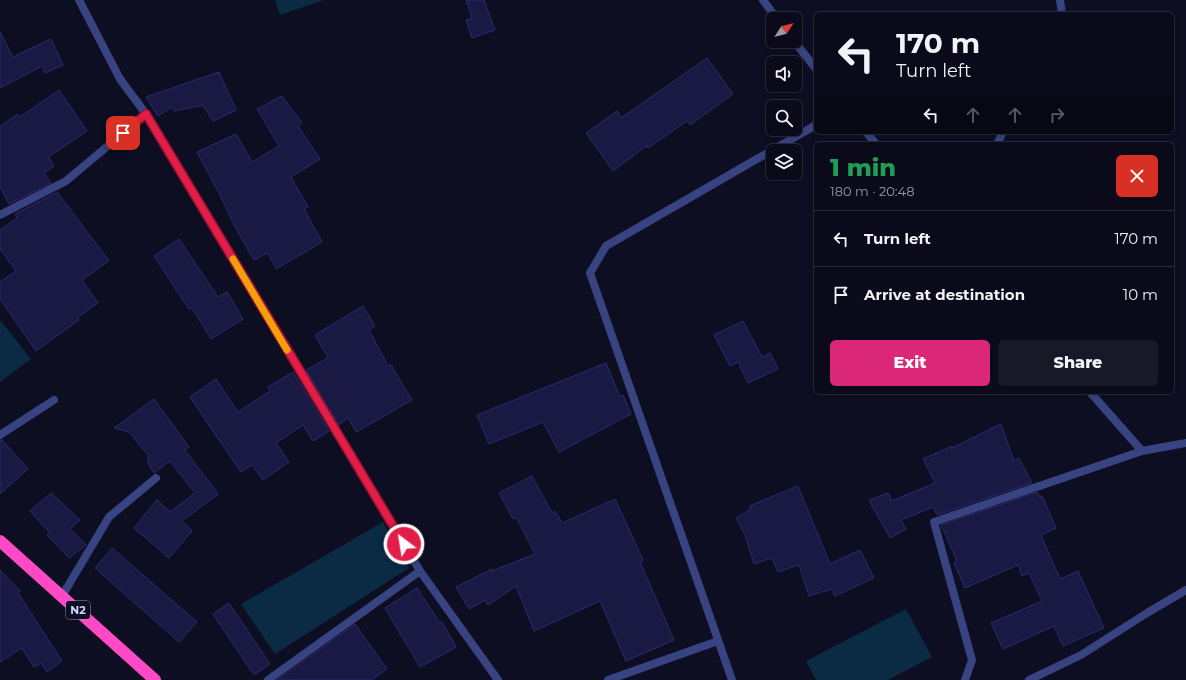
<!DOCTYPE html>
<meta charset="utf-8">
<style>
:root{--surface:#0a0a1a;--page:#181827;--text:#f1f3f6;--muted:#999aa2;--line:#2a2b39;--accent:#db2777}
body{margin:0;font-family:Montserrat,sans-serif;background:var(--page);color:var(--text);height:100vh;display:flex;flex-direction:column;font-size:15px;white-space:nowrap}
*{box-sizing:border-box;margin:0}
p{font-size:13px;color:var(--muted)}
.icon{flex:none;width:22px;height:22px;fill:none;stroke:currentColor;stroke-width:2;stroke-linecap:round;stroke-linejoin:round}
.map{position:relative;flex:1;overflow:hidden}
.sheet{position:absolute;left:814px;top:142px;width:360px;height:252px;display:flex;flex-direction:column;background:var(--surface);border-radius:6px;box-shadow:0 2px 6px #0003,0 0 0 1px var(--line)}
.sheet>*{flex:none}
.banner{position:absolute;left:814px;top:12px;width:360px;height:122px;border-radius:6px;box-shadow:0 2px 6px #0003,0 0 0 1px var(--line);background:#0a0a1a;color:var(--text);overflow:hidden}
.needle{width:26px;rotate:54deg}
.tools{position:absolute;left:766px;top:12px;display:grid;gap:8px}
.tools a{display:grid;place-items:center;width:36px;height:36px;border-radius:6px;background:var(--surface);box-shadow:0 2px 6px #0003,0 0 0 1px var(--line);font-size:20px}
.pin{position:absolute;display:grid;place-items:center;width:34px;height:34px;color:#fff;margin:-17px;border-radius:8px;box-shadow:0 2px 6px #0006}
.me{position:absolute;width:44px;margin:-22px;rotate:329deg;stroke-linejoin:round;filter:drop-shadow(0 0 3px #0008)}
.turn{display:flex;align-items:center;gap:14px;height:84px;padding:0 16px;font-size:18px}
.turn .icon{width:52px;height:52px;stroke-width:2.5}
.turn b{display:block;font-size:28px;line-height:34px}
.lanes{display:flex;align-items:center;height:38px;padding:0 16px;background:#0003;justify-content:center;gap:20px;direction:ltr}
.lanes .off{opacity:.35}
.round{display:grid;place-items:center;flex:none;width:42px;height:42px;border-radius:6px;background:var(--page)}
.head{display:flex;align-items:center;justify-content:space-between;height:68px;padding:0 16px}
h1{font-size:24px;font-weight:800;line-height:30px;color:#1e9e55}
.action{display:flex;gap:8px;margin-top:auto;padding:8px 16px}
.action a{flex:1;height:46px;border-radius:6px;background:var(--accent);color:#fff;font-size:16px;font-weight:800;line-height:46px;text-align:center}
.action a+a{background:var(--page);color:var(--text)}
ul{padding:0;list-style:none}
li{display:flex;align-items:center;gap:12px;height:56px;padding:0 16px;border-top:1px solid var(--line)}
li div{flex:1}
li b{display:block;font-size:15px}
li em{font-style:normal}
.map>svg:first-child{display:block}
.water{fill:#0b2b44}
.building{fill:#191943;stroke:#2b2b6f}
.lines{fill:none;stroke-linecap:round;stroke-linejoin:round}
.street{stroke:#384482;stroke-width:8}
.highway{stroke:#ff49c5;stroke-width:12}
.route-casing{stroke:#92132f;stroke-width:10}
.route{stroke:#e11d48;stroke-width:7}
.slow{stroke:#f59e0b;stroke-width:7}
.labels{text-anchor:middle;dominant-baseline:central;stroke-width:3;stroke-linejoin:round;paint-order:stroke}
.shield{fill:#0d0e22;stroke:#9498bd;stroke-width:1}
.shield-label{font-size:11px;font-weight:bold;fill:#ced3ff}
</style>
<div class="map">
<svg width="1186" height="680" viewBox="0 0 1186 680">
<rect width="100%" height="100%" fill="#0d0e22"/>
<path class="water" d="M275 0H324L280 15Z
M0 320 31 359 0 382Z
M383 522 409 568 275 654 241 604Z
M906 609 932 657 888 680H816L806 661Z"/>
<path class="building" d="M466 0H484L495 30 472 38 466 20 472 18Z
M0 32 13 57 51 39 63 65 45 73 42 66 0 88Z
M707 58 733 94 690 125 687 121 648 148 646 146 613 171 586 133 617 111 621 118Z
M219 72 236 110 213 121 203 105 174 111 172 107 158 116 146 97Z
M59 90 87 131 48 157 54 166 44 173 51 183 9 204 0 187V126L18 114 20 117Z
M282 96 302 123 298 126 320 159 291 177 308 207 304 209 322 242 276 269 268 253 254 260 234 225 221 197 197 152 236 134 252 162 279 146 257 109Z
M57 192 109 261 82 280 98 303 77 318 79 320 36 351 0 299V282L16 271 0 249V230L17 218 15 214Z
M179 239 218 297 227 292 243 319 211 339 192 308 189 309 154 256Z
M363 306 375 326 369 330 388 366 391 365 412 400 356 432 348 418 339 425 306 370 328 358 315 335Z
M743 321 762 357 770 353 778 369 748 383 738 362 730 366 714 335Z
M606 363 620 397 623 395 631 414 559 452 543 422 489 444 477 415Z
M293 372 329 431 313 441 303 425 276 443 289 462 263 480 252 465 241 472 190 397 216 379 238 412 270 391 268 387Z
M154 399 189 447 185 450 218 494 182 521 192 531 169 558 134 528 157 500 170 512 195 493 170 461 154 473 148 463V455L129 432 114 428Z
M1001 424 1014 461 1019 458 1032 483 937 515 933 507 901 520 906 529 890 538 869 500 888 493 892 501 935 483 923 459 952 446V448Z
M0 440H2L28 469 0 494Z
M532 476 552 513 555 511 562 523 615 499 643 560 640 562 674 640 626 661 600 601 534 631 516 586 488 605 485 600 469 609 456 587 492 569V571L535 554 516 517 513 519 499 493Z
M798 486 830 564 860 550 874 578 835 596 832 589 809 596 799 565 778 572 772 558 754 564 745 535 736 518 751 509 749 506Z
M1037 492 1040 497 1042 496 1056 528 1041 535 1060 579 1078 571 1104 628 1063 646 1054 626 1003 649 991 623 1042 601 1029 573 1022 576 1018 565 965 588 954 563 957 561 941 525Z
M51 493 80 520 70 529 86 545 69 558 47 535 50 533 30 511Z
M112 548 197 622 179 642 95 568Z
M0 570 20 591 18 593 62 661 47 672 41 663 34 667 22 648 0 662Z
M417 588 440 623 442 622 456 647 420 667 385 608Z
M229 603 270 664 254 675 213 614Z
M355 624 387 669 372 680H277Z"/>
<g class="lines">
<path class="street" d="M79 0 120 79 146 114 420 571 268 680
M763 0 777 19
M1060 0 1062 14
M794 41 816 69
M866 132 876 144
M997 144 1003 132
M0 215 66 181 146 114
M1090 392 1142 451
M0 435 54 400
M420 571 498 680
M62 596 109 517 156 478
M608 680 718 641
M732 680 590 273 606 246 816 125
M965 680 972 660 934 522 1142 451 1186 443
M1029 680 1081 655 1147 613 1186 590"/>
<path class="highway" d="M0 541 155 680"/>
</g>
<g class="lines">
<defs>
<path id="route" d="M123 133 146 114 404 544"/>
</defs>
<use href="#route" class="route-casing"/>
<use href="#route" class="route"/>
<path class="slow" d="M233 259 287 350"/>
</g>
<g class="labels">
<rect class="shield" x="66" y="601" width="24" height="18" rx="3"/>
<g class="shield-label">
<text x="78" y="610">N2</text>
</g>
</g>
</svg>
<div class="tools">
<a><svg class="needle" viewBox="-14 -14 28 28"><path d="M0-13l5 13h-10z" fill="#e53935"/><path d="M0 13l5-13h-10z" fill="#999aa2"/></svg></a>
<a><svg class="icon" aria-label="sound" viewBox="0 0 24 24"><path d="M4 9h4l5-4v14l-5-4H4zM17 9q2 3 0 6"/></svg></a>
<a><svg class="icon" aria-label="search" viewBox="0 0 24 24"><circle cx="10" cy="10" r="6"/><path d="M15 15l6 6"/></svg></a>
<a><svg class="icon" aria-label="layers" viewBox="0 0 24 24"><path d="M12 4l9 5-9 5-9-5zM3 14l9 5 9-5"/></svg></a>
</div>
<div class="pin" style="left:123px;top:133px;background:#d93025"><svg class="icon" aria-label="arrive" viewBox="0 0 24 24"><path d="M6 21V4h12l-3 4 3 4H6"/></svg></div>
<svg class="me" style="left:404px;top:544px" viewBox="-20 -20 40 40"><circle r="17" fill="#e11d48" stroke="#fff" stroke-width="3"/><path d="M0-11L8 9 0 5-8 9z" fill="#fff"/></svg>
<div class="banner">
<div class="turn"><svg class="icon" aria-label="left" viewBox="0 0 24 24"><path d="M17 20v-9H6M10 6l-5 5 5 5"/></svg><div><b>170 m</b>Turn left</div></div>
<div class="lanes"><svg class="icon" aria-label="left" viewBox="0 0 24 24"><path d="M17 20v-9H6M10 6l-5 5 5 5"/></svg><svg class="icon off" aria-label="ahead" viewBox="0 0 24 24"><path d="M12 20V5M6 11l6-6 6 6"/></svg><svg class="icon off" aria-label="ahead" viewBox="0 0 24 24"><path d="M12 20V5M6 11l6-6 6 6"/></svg><svg class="icon off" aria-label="right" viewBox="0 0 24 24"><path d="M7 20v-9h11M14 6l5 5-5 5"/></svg></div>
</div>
<section class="sheet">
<div class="head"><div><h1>1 min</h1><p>180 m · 20:48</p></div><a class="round" style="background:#d93025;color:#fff"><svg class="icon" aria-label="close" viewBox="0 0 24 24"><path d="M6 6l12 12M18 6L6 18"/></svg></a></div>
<ul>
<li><svg class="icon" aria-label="left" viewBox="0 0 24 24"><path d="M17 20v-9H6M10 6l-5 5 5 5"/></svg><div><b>Turn left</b></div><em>170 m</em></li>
<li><svg class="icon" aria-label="arrive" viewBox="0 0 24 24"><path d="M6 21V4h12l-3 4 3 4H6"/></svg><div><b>Arrive at destination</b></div><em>10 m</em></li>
</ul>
<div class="action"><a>Exit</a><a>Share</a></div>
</section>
</div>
